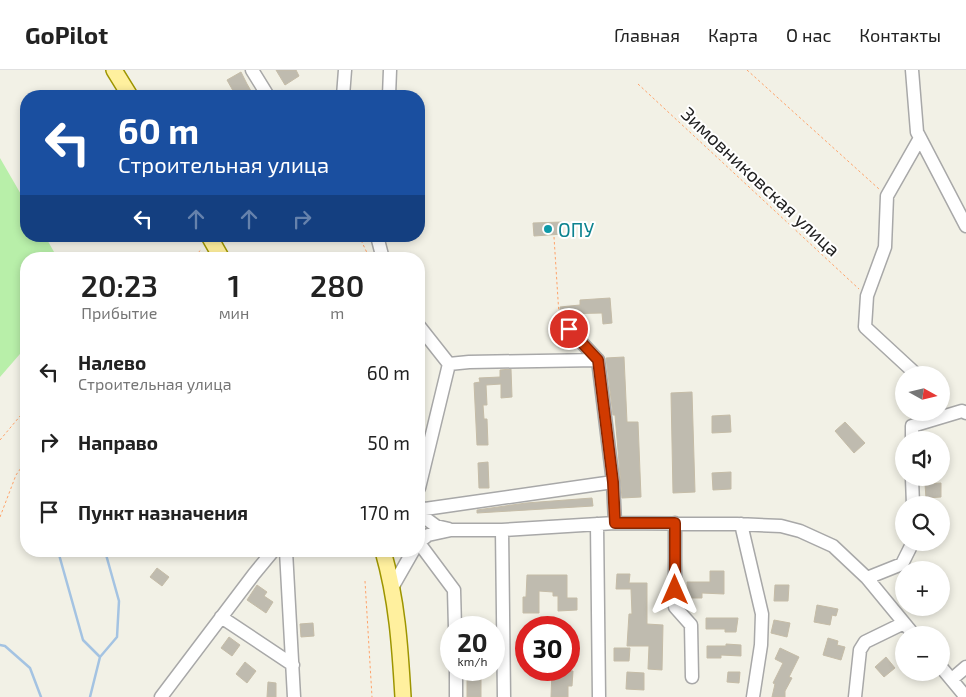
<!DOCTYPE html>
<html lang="ru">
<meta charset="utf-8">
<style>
:root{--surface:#fff;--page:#f6f6f6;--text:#222;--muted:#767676;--line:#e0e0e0}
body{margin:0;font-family:"Exo 2",sans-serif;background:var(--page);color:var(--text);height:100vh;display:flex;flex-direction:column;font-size:19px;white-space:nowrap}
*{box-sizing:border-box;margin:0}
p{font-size:16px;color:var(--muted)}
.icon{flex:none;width:28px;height:28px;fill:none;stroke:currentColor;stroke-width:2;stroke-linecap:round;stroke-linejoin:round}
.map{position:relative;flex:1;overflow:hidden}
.side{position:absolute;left:20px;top:182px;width:405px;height:305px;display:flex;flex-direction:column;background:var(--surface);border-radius:20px;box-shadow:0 2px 8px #0003}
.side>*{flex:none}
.guide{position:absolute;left:20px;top:20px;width:405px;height:152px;border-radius:20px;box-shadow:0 2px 8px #0003;background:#1a4fa0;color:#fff;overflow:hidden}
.needle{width:32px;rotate:98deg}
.buttons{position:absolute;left:895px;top:296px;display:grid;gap:10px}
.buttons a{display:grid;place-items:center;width:55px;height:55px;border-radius:50%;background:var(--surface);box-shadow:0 2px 8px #0003;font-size:25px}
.speed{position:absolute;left:440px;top:546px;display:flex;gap:10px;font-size:25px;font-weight:700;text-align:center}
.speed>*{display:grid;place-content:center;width:65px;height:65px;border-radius:50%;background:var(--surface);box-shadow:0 2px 8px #0003;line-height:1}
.speed small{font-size:12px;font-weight:400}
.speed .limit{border:8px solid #d22;background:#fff;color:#111}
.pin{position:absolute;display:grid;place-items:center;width:42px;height:42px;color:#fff;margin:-21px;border:2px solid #fff;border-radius:50%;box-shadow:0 1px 5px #0007}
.me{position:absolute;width:55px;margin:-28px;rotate:0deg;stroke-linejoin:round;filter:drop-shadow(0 0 4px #0008)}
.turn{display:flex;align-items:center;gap:18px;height:105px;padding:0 15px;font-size:22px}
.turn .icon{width:65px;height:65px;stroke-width:2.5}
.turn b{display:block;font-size:35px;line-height:42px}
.lanes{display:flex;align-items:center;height:48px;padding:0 15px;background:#0003;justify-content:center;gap:25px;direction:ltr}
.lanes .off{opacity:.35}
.eta{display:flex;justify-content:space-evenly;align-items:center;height:85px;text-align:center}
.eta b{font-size:30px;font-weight:600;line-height:35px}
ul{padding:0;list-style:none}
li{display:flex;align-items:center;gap:15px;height:70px;padding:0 15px}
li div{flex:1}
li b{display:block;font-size:19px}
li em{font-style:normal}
header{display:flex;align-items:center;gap:30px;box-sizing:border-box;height:70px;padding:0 25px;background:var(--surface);border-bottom:1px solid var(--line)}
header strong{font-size:24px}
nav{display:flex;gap:28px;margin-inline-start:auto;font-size:18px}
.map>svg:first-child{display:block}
.grass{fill:#b8efa9}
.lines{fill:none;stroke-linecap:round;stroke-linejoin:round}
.stream{stroke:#a4c3e2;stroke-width:2.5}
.building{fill:#bfbbaf;stroke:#c5bca7}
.minor-casing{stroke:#a8a8a8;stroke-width:15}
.major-casing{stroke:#9d9500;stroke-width:18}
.path{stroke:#ffa36a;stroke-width:1;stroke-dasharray:2.5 2.5;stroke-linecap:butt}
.minor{stroke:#fff;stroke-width:12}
.major{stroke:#fff09e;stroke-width:15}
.route-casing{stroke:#882600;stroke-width:12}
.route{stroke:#d13a00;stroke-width:9}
.culture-dot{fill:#0f9aa8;stroke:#fff;stroke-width:2}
.labels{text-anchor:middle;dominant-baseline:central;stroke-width:4;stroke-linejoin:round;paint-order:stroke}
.street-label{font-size:19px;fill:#212121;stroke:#fff}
.culture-label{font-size:19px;fill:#0d838f;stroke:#fff;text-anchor:start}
</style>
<header>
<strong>GoPilot</strong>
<nav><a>Главная</a><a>Карта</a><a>О нас</a><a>Контакты</a></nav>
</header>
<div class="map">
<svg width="966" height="627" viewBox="0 0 966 627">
<rect width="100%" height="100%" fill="#f2f1e6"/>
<path class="grass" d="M0 88 26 133V166H45L58 189H26V277L0 307Z"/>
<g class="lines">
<path class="stream" d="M58 481 83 570 100 587
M0 575 5 576 30 598 41 627
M90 627 100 587 117 567 119 531 105 481"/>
</g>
<path class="building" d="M276 0H296L299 6 285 15Z
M241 2 247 14 254 26H236L227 10Z
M562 152 563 164 534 166 533 153Z
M610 228 612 253 603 254 602 243 560 244V237L580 235V230Z
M624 287 627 352H638L641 427 622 428 615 345H613L606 288Z
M511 299 512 327 501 328V314L486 315 487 335H483L484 349H487L488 375H477L474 313 480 312 479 308 500 307V300Z
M692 322 695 422 673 423 671 323Z
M730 345 731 362 712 363V346Z
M845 352 865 373 854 383 835 361Z
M488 392 489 418H479L478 393Z
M731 402V419L713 420 712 403Z
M941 413V427L926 428 925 414Z
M592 428 593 436 477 443V440L526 433Z
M157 498 169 507 162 516 150 507Z
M710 501H724V524L702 523V528H688L687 512H710Z
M617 504H630L629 513H647V554L663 555 662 600 648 599 649 576H627L629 544H632L631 519H616Z
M527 505H567V528H577V540L558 541V526H553V522L539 521V543H523V527H526Z
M257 515 267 522 264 526 273 532 266 543 247 530Z
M775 515H789L788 531H774Z
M817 535 838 539 836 546 832 545 830 555 814 552Z
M706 548H738L736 562H725V559H706Z
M774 550 790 553 787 567 771 563Z
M313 553 314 566 301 567 300 554Z
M229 567 240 575 232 586 221 578Z
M828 568 838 571 837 575 845 577 841 590 823 585Z
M726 574 741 575V586L721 585V588H707V576H726Z
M614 578H630L629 591H614Z
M780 578 799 587 789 607 792 608 785 621V627H772L775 614 773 613 783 593 775 589Z
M886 587 895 598 884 607 875 597Z
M245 592 256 601 247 613 236 604Z
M552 600 573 601 572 616H568V627H551Z
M627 602 644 603V620L626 619Z
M728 602H740L739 613 727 612Z
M467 605H481V627H467Z
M268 612 276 613V627H267Z"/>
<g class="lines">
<defs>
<path id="minor" d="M252 0 268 26
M912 0 917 62 966 156
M343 26 345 0
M389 26 390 0
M377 166 383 189
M419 256 449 294
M569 259 598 290 613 412 615 453
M917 305 865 257 867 226 885 177 887 126 920 68
M912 370V356L962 341 966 343
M912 408 913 435
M419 418 449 294 469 292 598 290
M419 438 425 439 613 412
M421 445 436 456 449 459
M675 453V537L691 555 692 607
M597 454 599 627
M741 454 762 544 761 575 753 627
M502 460 504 627
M419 472 428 465 451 460H502L615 453 737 454 781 456 800 461 833 476 867 508 914 565
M419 473 454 520 455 558
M286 481 294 627
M867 508 902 494 913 472
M393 516 413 481
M221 547 293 595
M941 597 966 627
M456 600V627
M952 609 966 597
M161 627 254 504 273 481
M855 627 860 580 865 572 904 553"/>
<path id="major" d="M114 0 130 26
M209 166 222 189
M383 481C397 530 400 576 403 627"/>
</defs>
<use href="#minor" class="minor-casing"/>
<use href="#major" class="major-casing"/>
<path class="path" d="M747 0 879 119
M638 14 859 219
M359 166 370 189
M554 167 559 245 562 250
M191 189 202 179
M0 370 26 339
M0 447 16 405 26 391
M365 511 372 627"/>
<use href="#minor" class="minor"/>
<use href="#major" class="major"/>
</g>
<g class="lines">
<defs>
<path id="route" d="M569 259 598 290 613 412 615 453H675V520"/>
</defs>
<use href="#route" class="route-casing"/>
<use href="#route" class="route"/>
</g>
<circle class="culture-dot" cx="548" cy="159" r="5"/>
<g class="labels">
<g class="street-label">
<text transform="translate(761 111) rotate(43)">Зимовниковская улица</text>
</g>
<g class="culture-label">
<text x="558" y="159">ОПУ</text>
</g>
</g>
</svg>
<div class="buttons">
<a><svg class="needle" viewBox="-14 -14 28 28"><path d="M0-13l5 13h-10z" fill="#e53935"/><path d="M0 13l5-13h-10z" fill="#767676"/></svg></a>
<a><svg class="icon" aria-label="sound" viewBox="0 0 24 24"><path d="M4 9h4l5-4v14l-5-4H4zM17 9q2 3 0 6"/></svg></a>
<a><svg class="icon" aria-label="search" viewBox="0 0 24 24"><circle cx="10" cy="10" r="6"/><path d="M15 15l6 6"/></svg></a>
<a>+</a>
<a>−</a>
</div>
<div class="speed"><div>20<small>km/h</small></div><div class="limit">30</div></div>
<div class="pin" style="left:569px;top:259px;background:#d93025"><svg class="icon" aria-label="arrive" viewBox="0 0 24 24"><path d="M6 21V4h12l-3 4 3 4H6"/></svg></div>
<svg class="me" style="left:675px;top:520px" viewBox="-20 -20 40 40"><path d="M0-17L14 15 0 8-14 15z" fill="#d13a00" stroke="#fff" stroke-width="4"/></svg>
<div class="guide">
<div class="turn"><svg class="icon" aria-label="left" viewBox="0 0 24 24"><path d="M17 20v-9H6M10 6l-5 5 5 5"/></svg><div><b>60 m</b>Строительная улица</div></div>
<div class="lanes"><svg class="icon" aria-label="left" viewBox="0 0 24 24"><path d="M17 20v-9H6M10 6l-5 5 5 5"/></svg><svg class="icon off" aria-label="ahead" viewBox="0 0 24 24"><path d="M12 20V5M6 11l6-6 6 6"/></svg><svg class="icon off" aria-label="ahead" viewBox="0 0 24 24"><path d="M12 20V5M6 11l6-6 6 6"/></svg><svg class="icon off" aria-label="right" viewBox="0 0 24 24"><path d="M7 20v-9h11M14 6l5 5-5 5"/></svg></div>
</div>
<section class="side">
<div class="eta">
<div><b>20:23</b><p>Прибытие</p></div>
<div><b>1</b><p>мин</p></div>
<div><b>280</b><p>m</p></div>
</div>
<ul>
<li><svg class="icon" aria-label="left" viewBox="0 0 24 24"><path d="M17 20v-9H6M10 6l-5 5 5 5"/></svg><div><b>Налево</b><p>Строительная улица</p></div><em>60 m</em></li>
<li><svg class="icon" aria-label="right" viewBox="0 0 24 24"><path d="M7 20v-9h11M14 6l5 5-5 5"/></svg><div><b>Направо</b></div><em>50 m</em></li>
<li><svg class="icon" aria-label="arrive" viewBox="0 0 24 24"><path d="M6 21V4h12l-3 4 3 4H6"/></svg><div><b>Пункт назначения</b></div><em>170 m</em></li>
</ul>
</section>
</div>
